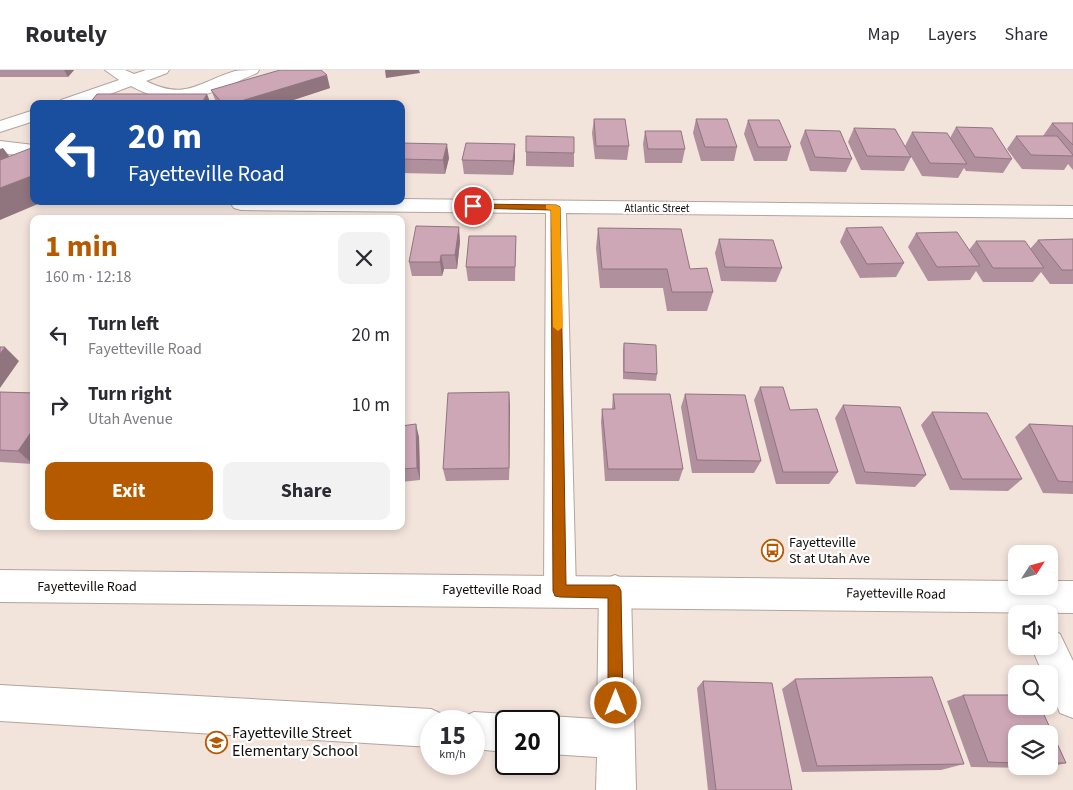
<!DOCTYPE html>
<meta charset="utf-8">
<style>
:root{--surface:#fff;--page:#f2f2f3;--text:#2b2b33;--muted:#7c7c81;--line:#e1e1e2;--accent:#b65a00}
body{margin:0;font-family:"Source Sans 3",sans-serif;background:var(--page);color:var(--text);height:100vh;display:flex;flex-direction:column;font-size:19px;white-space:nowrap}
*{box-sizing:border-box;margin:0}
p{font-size:16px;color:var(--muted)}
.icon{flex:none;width:28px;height:28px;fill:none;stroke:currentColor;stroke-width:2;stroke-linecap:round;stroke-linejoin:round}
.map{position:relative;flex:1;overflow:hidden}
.drawer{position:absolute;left:30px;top:145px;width:375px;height:315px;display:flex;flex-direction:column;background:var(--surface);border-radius:10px;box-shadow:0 2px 8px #0003}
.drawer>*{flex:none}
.top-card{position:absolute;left:30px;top:30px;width:375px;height:105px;border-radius:10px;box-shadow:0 2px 8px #0003;background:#1a4fa0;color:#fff;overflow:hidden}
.needle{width:32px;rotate:54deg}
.fabs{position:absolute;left:1008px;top:475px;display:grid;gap:10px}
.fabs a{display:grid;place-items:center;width:50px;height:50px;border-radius:10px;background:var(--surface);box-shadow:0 2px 8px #0003;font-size:25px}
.speed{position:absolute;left:420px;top:640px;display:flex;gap:10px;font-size:25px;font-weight:700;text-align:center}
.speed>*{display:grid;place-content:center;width:65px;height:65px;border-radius:50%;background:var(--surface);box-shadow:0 2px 8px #0003;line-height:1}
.speed small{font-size:12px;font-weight:400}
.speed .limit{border:2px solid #111;border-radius:8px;background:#fff;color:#111}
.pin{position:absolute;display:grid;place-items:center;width:42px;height:42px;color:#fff;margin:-21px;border:2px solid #fff;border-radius:50%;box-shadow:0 1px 5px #0007}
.me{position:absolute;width:55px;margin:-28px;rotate:0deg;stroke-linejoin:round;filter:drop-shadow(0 0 4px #0008)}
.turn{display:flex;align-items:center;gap:18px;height:105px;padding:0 15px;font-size:22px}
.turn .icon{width:65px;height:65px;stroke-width:2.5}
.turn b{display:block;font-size:35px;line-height:42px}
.round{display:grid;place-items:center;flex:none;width:52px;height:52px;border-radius:10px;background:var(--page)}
.summary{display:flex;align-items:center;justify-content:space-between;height:85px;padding:0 15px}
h1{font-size:30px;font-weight:700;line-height:38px;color:var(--accent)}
.action{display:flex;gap:10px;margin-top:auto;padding:10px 15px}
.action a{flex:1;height:58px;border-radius:10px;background:var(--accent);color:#fff;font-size:20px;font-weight:700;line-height:58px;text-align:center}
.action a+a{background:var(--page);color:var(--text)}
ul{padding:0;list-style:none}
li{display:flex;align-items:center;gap:15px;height:70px;padding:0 15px}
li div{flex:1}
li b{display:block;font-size:19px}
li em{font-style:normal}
header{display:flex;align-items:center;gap:30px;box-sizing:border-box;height:70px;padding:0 25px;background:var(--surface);border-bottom:1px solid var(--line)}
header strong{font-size:24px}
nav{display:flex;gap:28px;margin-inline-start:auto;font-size:18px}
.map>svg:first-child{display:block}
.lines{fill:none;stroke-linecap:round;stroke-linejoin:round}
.minor-casing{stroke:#b3a49d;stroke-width:2}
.major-casing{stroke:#b3a49d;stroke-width:2}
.minor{fill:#fff;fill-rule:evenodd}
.major{fill:#fff;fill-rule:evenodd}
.wall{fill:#b1909d;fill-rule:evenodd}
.shaded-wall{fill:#90757f}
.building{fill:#cea7b6;stroke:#90757f}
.route{fill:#b65a00;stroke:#763a00}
.slow{fill:#f59e0b}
.labels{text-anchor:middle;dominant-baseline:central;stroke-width:4.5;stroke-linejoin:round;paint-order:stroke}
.far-street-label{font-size:11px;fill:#0f0b08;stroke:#fff}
.poi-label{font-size:14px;fill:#0f0b08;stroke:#fff;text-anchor:start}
.street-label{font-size:14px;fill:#0f0b08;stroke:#fff}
.near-poi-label{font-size:16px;fill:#0f0b08;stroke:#fff;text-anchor:start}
</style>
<header>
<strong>Routely</strong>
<nav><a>Map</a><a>Layers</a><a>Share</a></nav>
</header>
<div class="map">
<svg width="1073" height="720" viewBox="0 0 1073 720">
<rect width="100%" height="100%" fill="#f2e3db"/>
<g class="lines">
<defs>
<path id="minor" d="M105 0H125L134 4 146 0H169L167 3 146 11C185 31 199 12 235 1 242 0 252 0 259 0L257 3C210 23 180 43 131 16L84 34H59L61 30 119 10Z
M34 40V51L0 62V51Z
M0 71 34 75V87L0 83Z
M401 129 1073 136V148L566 143 576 521 572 532 560 537 548 532 544 521 546 143 241 140 234 138 231 134 233 131H401Z
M615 505 627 510 631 521 636 720H596L597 687 549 684V651H537L549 646 597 649 599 521 603 510Z
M1049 559 1060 564 1073 591V648L1060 643 1049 617V604H1043L1031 576H1049Z
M0 615 431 639 444 645 447 651H431V677L0 651Z
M474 642 506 644 519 650 520 651H506V682L474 679V651H459L461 648Z"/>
<path id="major" d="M0 500 1016 511V516H1049V511H1073V543L0 532Z"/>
</defs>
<use href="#minor" class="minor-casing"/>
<use href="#major" class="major-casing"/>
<use href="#minor" class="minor"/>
<use href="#major" class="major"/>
</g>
<path class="wall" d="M0 0H74L68 7H0Z
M322 1 330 18 281 34H217L211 20Z
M594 49 629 76 627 90 595 89 592 63Z
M696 49 737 77 734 91H701L693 63Z
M748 50 791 77 787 91H754L744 64Z
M1052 53H1073V100L1068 94 1064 100 1022 99 1007 79 1016 66H1043Z
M956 57 1012 89 1003 103 966 101 964 98 958 108 922 106 905 76 912 62 950 68Z
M854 58 911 87 904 101 861 100 848 72Z
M805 60 852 89 846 102 810 101 800 73Z
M645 61 685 79 682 93H645L643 74Z
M401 73 449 88 445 104 401 103Z
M515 74V88L513 105 464 104 462 90Z
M526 82 574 83V97L526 96Z
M598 158 690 199 713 222 707 241H667L663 218H600L596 178Z
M846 158 904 193 896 207 860 208 840 172Z
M916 163 969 180 976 171 1030 179 1038 170 1073 169V214H1050L1041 202 1033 212H983L976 201 970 210 928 211 908 177Z
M516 166 515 211H468L466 197Z
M719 169 782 198 776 212 721 211 715 183Z
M460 171 457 199H444L442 206H412L409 192Z
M624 273 657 304 656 311 623 309V280Z
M760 317 838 402 829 414H776L754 330Z
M0 322 34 323 33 394 0 392Z
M613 324 683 399 679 411H605L601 352 602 339H612Z
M685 324 761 391 754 403H692L681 337Z
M510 335 509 410 446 411 443 399Z
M843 335 926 405 915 417 856 414 835 348Z
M932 342 1022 409 1008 421 950 420 921 355Z
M1029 354 1073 356V424L1043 423 1015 367Z
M401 356 419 367 420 410 401 412Z
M795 609 964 694 941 700 802 702 782 619Z
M703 611 792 720H708L697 618Z
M963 625H1016V636H1040L1066 693 1045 698 971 697 947 631ZM1016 664H1049V696H1016Z"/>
<path class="shaded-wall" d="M64 0H74L68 7Z
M385 0H419L420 3 386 8Z
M327 5 330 18 281 34H231Z
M207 24 211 34H201Z
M447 74 449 88 445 104 443 90Z
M515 74V88L513 105V91Z
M3 78 21 102 0 110V79Z
M34 105V131H45L0 150V118Z
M459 157 460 171 457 199 455 185Z
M441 185 444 199 442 206 440 192Z
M5 277 19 291 0 318V284Z
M509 322 510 335 509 410Z
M416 354 419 367 420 410 417 398Z
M34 358V393L33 394 18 381Z"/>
<path class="building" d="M280 0H321L327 5 231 34H223L211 20Z
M97 24H207L201 34H89Z
M594 49H625L629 76H596Z
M696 49H727L737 77H705Z
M748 50H779L791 77H758Z
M1052 53H1073V75Z
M956 57 992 58 1012 89 975 87Z
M854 58 895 59 911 87 867 86Z
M805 60 840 61 852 89 815 87Z
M645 61H681L685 79H648Z
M912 62 947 63 967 94 930 93Z
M526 66 574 67V83L526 82Z
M1016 66H1057L1073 85V86L1031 85Z
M401 73 447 74 443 90 401 89Z
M466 73 515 74 513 91 462 90Z
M34 77V105L0 118V90Z
M416 156 459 157 455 185H441L440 192H409Z
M882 157 904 193 867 194 846 158Z
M598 158 681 159 690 199 707 198 713 222H672L667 199H602Z
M957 162 980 196 937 197 916 163Z
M469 166H516L515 197H466Z
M719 169 773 170 782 198 725 197Z
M1073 169V200H1062L1038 170Z
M976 171H1025L1044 198H993Z
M624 273 656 275 657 304 624 302Z
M0 277H5L0 284Z
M760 317H783L790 340 817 339 838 402H783Z
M0 322 34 323V358L18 381 0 380Z
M509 322V398L443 399 448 323Z
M613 324H670L683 399H608L602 339H615Z
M685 324 745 325 761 391 697 390Z
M843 335 900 337 926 405 865 402Z
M932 342 987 343 1022 409H962Z
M416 354 417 398 401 399V356Z
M1029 354 1073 356V412L1058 411Z
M932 607 964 694 817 696 795 609Z
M703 611 772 613 792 720H716Z
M963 625H1016V636H1040L1066 693H1049V664H1016V693L988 692Z"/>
<path class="route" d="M473 134 556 135 560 137 566 515H615L619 517 621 521 623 633 621 638 616 640 610 638 608 633V528L560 527 555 526 553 521 551 140 470 138V135Z"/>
<path class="slow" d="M546 135H556L560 137 563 257 558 261 553 257 551 140 546 139Z"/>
<defs>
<symbol id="bus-ring" viewBox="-11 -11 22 22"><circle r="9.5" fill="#fff" stroke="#b65a00" stroke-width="1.5"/><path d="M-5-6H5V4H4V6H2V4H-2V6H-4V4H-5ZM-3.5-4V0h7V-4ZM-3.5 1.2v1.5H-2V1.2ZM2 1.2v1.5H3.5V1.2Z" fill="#b65a00"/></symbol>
<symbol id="school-ring" viewBox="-11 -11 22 22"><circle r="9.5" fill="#fff" stroke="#b65a00" stroke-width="1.5"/><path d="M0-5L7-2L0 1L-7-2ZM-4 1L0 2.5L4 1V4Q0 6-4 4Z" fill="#b65a00"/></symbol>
</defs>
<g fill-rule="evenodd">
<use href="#bus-ring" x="760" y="468" width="25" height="25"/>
<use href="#school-ring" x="204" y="660" width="25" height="25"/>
</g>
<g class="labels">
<g class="far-street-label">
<text x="657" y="138">Atlantic Street</text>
</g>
<g class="poi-label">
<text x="789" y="473">Fayetteville<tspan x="789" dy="16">St at Utah Ave</tspan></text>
</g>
<g class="street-label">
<text x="87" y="517">Fayetteville Road</text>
<text x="492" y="520">Fayetteville Road</text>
<text transform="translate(896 524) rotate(1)">Fayetteville Road</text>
</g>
<g class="near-poi-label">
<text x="232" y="663">Fayetteville Street<tspan x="232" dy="18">Elementary School</tspan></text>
</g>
</g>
</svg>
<div class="fabs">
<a><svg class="needle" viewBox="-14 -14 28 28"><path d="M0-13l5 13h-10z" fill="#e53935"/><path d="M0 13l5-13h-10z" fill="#7c7c81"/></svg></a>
<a><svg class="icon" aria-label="sound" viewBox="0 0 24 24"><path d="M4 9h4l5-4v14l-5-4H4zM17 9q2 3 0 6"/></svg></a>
<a><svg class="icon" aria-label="search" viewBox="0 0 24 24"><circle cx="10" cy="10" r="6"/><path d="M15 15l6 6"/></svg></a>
<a><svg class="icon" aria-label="layers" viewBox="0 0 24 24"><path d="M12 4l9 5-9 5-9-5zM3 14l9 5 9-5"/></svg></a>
</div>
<div class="speed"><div>15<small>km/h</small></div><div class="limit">20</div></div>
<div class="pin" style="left:473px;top:136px;background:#d93025"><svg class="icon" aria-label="arrive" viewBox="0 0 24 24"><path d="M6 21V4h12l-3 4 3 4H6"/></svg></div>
<svg class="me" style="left:616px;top:633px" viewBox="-20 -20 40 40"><circle r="17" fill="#b65a00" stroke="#fff" stroke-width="3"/><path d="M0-11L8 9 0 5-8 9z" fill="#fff"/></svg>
<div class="top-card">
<div class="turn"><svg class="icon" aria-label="left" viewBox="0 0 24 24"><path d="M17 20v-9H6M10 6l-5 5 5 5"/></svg><div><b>20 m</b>Fayetteville Road</div></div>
</div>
<section class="drawer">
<div class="summary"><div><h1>1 min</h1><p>160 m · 12:18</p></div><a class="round"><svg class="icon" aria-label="close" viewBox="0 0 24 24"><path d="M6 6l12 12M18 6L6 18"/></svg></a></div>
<ul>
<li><svg class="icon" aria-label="left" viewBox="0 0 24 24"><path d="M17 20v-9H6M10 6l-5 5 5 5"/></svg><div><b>Turn left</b><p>Fayetteville Road</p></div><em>20 m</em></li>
<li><svg class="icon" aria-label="right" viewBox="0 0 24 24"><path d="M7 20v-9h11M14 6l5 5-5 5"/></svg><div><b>Turn right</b><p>Utah Avenue</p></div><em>10 m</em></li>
</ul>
<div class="action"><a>Exit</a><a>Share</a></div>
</section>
</div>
